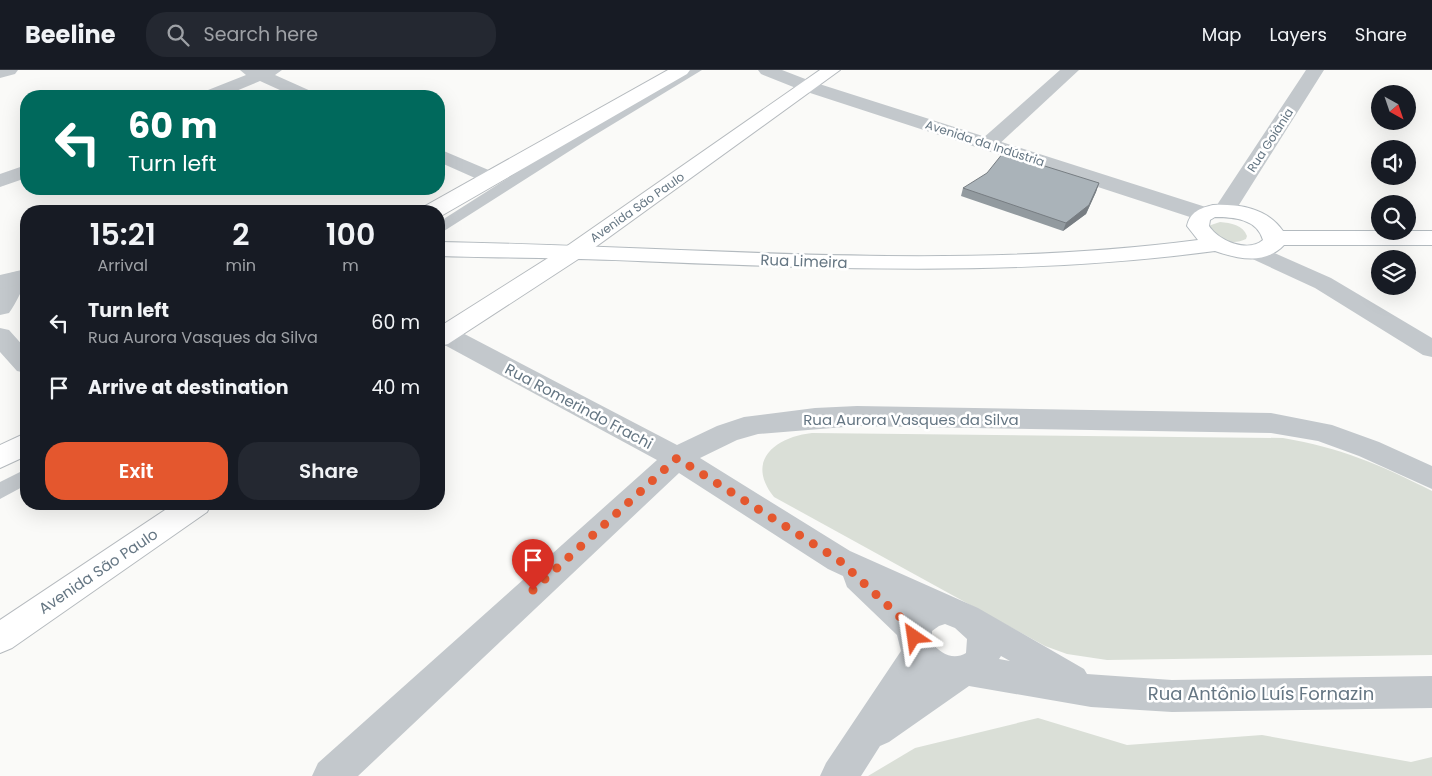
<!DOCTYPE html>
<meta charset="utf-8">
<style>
:root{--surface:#171b24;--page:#242831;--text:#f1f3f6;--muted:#9ea1a6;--line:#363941;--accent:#e4572e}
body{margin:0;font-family:Poppins,sans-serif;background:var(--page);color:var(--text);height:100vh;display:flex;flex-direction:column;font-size:19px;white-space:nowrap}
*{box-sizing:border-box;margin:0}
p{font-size:16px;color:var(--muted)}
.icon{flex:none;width:28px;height:28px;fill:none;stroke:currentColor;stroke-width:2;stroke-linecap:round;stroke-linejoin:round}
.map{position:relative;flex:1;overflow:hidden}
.sheet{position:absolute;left:20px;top:135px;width:425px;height:305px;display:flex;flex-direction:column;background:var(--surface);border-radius:20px;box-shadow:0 5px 20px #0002}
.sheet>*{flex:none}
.banner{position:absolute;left:20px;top:20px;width:425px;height:105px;border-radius:20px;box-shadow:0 5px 20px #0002;background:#00695c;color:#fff;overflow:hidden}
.needle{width:32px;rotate:140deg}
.buttons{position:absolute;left:1371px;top:15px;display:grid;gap:10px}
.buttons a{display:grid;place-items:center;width:45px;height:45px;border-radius:50%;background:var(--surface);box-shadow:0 5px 20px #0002;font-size:25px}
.pin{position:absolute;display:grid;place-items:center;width:42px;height:42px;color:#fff;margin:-51px -21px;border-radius:50% 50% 50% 0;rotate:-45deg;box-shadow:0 0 5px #0007}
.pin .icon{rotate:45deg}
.me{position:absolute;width:55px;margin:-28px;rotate:328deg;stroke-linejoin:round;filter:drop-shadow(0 0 4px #0008)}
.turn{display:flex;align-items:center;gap:18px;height:105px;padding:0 25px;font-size:22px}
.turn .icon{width:65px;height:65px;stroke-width:2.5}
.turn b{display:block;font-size:35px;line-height:42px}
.eta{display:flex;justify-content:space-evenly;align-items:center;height:85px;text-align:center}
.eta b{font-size:30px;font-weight:600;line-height:35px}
.button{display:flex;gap:10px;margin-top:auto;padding:10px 25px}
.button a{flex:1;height:58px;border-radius:20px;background:var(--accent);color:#fff;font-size:20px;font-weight:600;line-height:58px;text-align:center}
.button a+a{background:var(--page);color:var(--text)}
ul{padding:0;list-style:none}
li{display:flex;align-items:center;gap:15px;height:65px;padding:0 25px}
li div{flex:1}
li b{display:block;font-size:19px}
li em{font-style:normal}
header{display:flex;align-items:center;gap:30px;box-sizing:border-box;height:70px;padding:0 25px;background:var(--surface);border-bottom:1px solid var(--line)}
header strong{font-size:24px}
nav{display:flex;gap:28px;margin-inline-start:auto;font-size:18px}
.search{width:350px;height:45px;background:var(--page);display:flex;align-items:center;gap:12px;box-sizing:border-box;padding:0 18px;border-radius:20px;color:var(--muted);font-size:19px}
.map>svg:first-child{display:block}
.green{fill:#dadfd7}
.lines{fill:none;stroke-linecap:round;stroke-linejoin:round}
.secondary-casing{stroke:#b3babf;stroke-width:2}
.primary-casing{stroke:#b5babe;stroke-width:2}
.service{fill:#c3c8cc;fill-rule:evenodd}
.minor{fill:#c3c8cc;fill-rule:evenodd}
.tertiary{fill:#c3c8cc;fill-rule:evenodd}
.secondary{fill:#fff;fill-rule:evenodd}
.primary{fill:#fff;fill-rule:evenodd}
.wall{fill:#929a9f}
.shaded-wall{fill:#777d82}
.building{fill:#aab3b9;stroke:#777d82}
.route{stroke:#e4572e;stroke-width:9;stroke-dasharray:0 16.2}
.labels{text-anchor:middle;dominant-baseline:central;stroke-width:5;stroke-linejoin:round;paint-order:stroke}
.far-street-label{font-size:12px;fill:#657683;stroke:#fff}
.street-label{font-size:15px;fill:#657683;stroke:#fff}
.near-street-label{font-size:18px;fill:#657683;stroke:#fff}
</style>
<header>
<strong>Beeline</strong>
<div class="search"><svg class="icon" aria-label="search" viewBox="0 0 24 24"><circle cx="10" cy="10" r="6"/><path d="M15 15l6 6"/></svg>Search here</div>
<nav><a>Map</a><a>Layers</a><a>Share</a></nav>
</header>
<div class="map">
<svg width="1432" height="706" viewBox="0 0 1432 706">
<rect width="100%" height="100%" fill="#fafaf8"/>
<path class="green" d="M1220 152C1231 153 1243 155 1247 166L1246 169C1230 177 1218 168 1208 156Z
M812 363 1283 368C1341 378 1379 394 1432 421V585L1107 590 1067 584 1045 576 774 427C745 391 775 367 812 363Z
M1038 648 1127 675 1262 665 1411 692 1432 687V706H868L915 678Z"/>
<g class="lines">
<defs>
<path id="secondary" d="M1213 135C1240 134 1267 138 1283 161H1432V175H1284C1265 195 1238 189 1215 181 1021 207 832 199 638 191 571 188 505 188 439 186V172C692 176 946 203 1198 170L1187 156C1190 142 1200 138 1213 135ZM1215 147C1234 147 1257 149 1263 170 1248 183 1219 171 1209 156L1210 150Z"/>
<path id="primary" d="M668 0H690L687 4 441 146H439V141H422L425 136Z
M820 0H840L583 186 448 274 439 276V257L567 176Z
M26 363V386L0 398V375Z
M174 434H211L207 442 12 578 0 583V550Z"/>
</defs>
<use href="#secondary" class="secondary-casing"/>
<use href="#primary" class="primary-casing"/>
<path class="service" d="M688 0H702L590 68 444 161 439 162V152L580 62Z
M26 399V415L0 429V412Z"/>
<path class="minor" d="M0 0H18L15 4 0 8Z
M240 0H282L275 5 313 22 316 26H293L260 11 224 26H200L203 22 246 5Z
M1060 0H1079L996 77H982L979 73 982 69Z
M1306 0H1324L1232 146 1224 147 1216 146 1213 141Z
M439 79 498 104 501 108 498 112 491 114 484 112 439 92Z
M26 95V108L0 117V104Z
M1254 174 1331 208 1432 268V287L1423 285 1315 218 1246 186 1243 181 1246 176Z
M19 201 26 203C26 215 16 233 9 243L0 245V216L11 203Z
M444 256 453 258 677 375 717 356 744 347 815 338 857 336 1271 343 1332 355 1379 372 1432 396V419L1359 386 1318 371 1271 363 857 356 758 364 737 370 700 388 850 481 978 538 1084 599 1087 604 1172 610 1432 606V638L1172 642 1091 637 969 616 889 672 880 676 861 706H820L826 693 901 581 897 565 847 517 843 506 828 499 679 403 358 706H312L318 693 657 390 439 272V257ZM945 554 955 558 967 569 966 583C953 591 940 583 932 573V561L939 556ZM1001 586 1010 591 999 589Z
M0 258 9 260 26 279V303L17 301 0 282Z"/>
<path class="tertiary" d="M758 0H782L813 12 1212 139 1215 144 1212 149 1204 150 1196 149 801 20 761 4Z
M26 199V213L0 219V205Z"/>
<use href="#secondary" class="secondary"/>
<use href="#primary" class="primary"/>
</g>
<path class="wall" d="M1099 113 1096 122 1086 144 1063 161 961 126 963 118Z"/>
<path class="shaded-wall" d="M1099 113 1096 122 1086 144 1063 161 1066 153Z"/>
<path class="building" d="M1003 83 1099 113 1089 135 1066 153 963 118 987 103Z"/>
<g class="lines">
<path class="route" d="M533 520 677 388 839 490 914 560V567"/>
</g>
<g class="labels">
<g class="far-street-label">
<text transform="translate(1270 70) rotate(-57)">Rua Goiânia</text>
<text transform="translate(985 73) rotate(18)">Avenida da Indústria</text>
<text transform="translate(637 137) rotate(-35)">Avenida São Paulo</text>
</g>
<g class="street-label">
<text transform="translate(804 191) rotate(2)">Rua Limeira</text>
<text transform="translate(579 336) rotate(28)">Rua Romerindo Frachi</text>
<text x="911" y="349">Rua Aurora Vasques da Silva</text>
<text transform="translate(98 501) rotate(-34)">Avenida São Paulo</text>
</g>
<g class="near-street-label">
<text x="1261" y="623">Rua Antônio Luís Fornazin</text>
</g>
</g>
</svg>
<div class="buttons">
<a><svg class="needle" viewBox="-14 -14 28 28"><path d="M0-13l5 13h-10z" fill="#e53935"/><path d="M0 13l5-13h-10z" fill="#9ea1a6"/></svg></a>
<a><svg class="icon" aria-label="sound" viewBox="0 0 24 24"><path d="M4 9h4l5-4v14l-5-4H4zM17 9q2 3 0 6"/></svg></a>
<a><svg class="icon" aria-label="search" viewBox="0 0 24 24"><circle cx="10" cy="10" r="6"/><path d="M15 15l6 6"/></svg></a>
<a><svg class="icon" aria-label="layers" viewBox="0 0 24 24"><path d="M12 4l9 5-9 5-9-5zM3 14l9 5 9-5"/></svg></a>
</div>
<div class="pin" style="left:533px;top:520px;background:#d93025"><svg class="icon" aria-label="arrive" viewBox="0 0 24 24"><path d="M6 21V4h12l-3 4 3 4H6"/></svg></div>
<svg class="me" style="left:914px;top:567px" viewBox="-20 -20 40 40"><path d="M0-17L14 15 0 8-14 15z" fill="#e4572e" stroke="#fff" stroke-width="4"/></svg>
<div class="banner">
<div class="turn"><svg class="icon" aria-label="left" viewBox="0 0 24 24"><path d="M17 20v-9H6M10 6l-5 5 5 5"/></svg><div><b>60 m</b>Turn left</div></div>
</div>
<section class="sheet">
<div class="eta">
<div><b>15:21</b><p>Arrival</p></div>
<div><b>2</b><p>min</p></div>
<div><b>100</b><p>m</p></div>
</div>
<ul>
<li><svg class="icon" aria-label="left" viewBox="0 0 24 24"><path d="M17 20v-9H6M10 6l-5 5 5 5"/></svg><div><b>Turn left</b><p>Rua Aurora Vasques da Silva</p></div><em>60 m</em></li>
<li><svg class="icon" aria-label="arrive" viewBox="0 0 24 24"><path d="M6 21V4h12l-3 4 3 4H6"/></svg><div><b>Arrive at destination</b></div><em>40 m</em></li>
</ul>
<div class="button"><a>Exit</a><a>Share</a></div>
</section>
</div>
